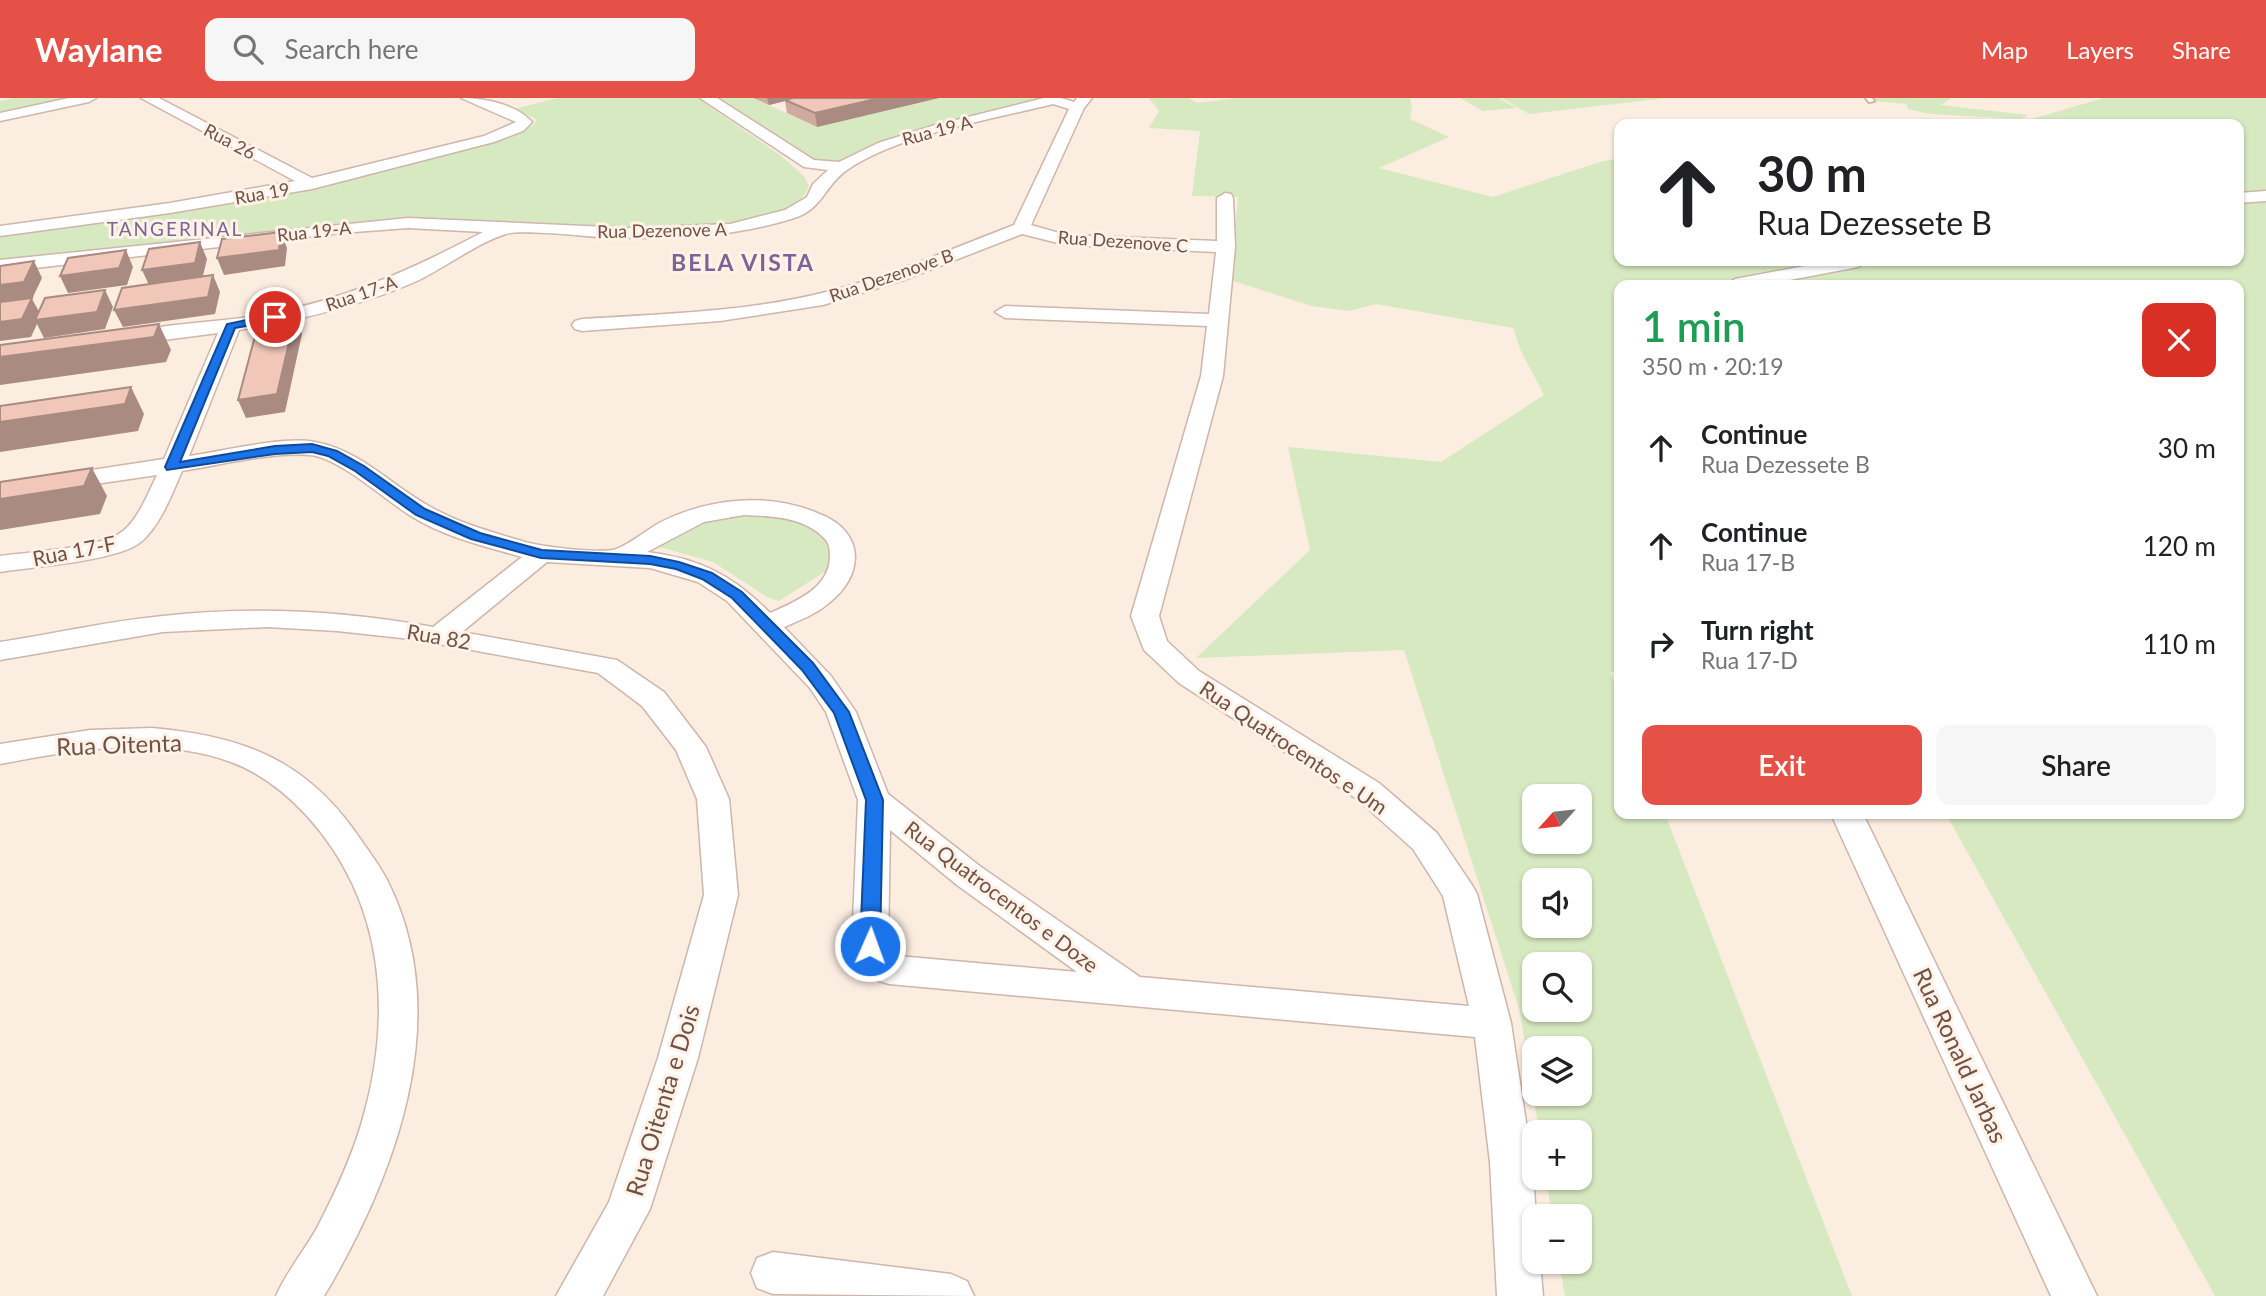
<!DOCTYPE html>
<meta charset="utf-8">
<style>
:root{--surface:#fff;--page:#f6f6f6;--text:#202124;--muted:#757577;--accent:#e55147}
body{margin:0;font-family:Lato,sans-serif;background:var(--page);color:var(--text);height:100vh;display:flex;flex-direction:column;font-size:26px;white-space:nowrap}
*{box-sizing:border-box;margin:0}
p{font-size:23px;color:var(--muted)}
.icon{flex:none;width:38px;height:38px;fill:none;stroke:currentColor;stroke-width:2;stroke-linecap:round;stroke-linejoin:round}
.map{position:relative;flex:1;overflow:hidden}
.side{position:absolute;left:1614px;top:182px;width:630px;height:539px;display:flex;flex-direction:column;background:var(--surface);border-radius:14px;box-shadow:0 2px 5px #0004}
.side>*{flex:none}
.top-card{position:absolute;left:1614px;top:21px;width:630px;height:147px;border-radius:14px;box-shadow:0 2px 5px #0004;background:#fff;color:var(--text);overflow:hidden}
.needle{width:46px;rotate:243deg}
.controls{position:absolute;left:1522px;top:686px;display:grid;gap:14px}
.controls a{display:grid;place-items:center;width:70px;height:70px;border-radius:14px;background:var(--surface);box-shadow:0 2px 5px #0004;font-size:35px}
.pin{position:absolute;display:grid;place-items:center;width:60px;height:60px;color:#fff;margin:-30px;border:4px solid #fff;border-radius:50%;box-shadow:0 2px 7px #0007}
.me{position:absolute;width:77px;margin:-38px;rotate:2deg;stroke-linejoin:round;filter:drop-shadow(0 0 5px #0008)}
.turn{display:flex;align-items:center;gap:24px;height:147px;padding:0 28px;font-size:32px}
.turn .icon{width:91px;height:91px;stroke-width:2.5}
.turn b{display:block;font-size:49px;line-height:60px}
.round{display:grid;place-items:center;flex:none;width:74px;height:74px;border-radius:14px;background:var(--page)}
.overview{display:flex;align-items:center;justify-content:space-between;height:119px;padding:0 28px}
h1{font-size:42px;font-weight:600;line-height:52px;color:#1e9e55}
.cta{display:flex;gap:14px;margin-top:auto;padding:14px 28px}
.cta a{flex:1;height:80px;border-radius:14px;background:var(--accent);color:#fff;font-size:28px;font-weight:600;line-height:80px;text-align:center}
.cta a+a{background:var(--page);color:var(--text)}
ul{padding:0;list-style:none}
li{display:flex;align-items:center;gap:21px;height:98px;padding:0 28px}
li div{flex:1}
li b{display:block;font-size:26px}
li em{font-style:normal}
header{display:flex;align-items:center;gap:42px;box-sizing:border-box;height:98px;padding:0 35px;background:var(--accent);color:#fff}
header strong{font-size:33px}
nav{display:flex;gap:38px;margin-inline-start:auto;font-size:24px}
.search{width:490px;height:63px;background:var(--page);display:flex;align-items:center;gap:18px;box-sizing:border-box;padding:0 24px;border-radius:14px;color:var(--muted);font-size:26px}
.map>svg:first-child{display:block}
.green{fill:#d7e9c0;fill-rule:evenodd}
.lines{fill:none;stroke-linecap:round;stroke-linejoin:round}
.service-casing{stroke:#cfb5ab;stroke-width:4}
.minor-casing{stroke:#cfb5ab;stroke-width:3}
.service{fill:#fff;fill-rule:evenodd}
.minor{fill:#fff;fill-rule:evenodd}
.wall{fill:#cfab9f}
.shaded-wall{fill:#a98b82}
.building{fill:#f1c7b9;stroke:#a98b82;stroke-width:2}
.route{fill:#1a73e8;stroke:#114b97;stroke-width:2}
.labels{text-anchor:middle;dominant-baseline:central;stroke-width:6;stroke-linejoin:round;paint-order:stroke}
.far-street-label{font-size:18px;fill:#735149;stroke:#fff2e7}
.far-neighbourhood-label{font-size:19px;letter-spacing:2px;fill:#7d6496;stroke:#fff2e7}
.street-label{font-size:21px;fill:#735149;stroke:#fff2e7}
.far-district-label{font-size:23px;font-weight:bold;letter-spacing:2px;fill:#7d6496;stroke:#fff2e7}
.near-street-label{font-size:24px;fill:#735149;stroke:#fff2e7}
</style>
<header>
<strong>Waylane</strong>
<div class="search"><svg class="icon" aria-label="search" viewBox="0 0 24 24"><circle cx="10" cy="10" r="6"/><path d="M15 15l6 6"/></svg>Search here</div>
<nav><a>Map</a><a>Layers</a><a>Share</a></nav>
</header>
<div class="map">
<svg width="2266" height="1198" viewBox="0 0 2266 1198">
<rect width="100%" height="100%" fill="#fcede1"/>
<path class="green" d="M14 0H82L0 17V3Z
M558 0H697L780 57 804 78 809 88C798 117 755 123 727 127 686 132 645 130 604 128 532 125 459 119 386 122L0 165V136L214 105 520 33 535 26 536 21 514 11Z
M717 0H753L817 29 940 0H1050L929 31 843 64 818 66 711 1Z
M1149 0H1189L1197 5 1238 0H1410L1412 10 1410 21 1449 39 1379 70 1493 99 1600 64 1619 60V163H2238V26H1992H2015L2103 0H2266V1198H2215L1946 716H2238V187H1619V574H1610L1619 596V716H1665L1852 1198H1565L1559 1164H1580V1118H1552L1546 1080H1580V1034H1539L1520 914 1404 552 1196 560 1310 452 1288 349 1441 364 1544 297 1520 251 1513 230 1376 206 1349 213 1312 208 1230 182 1238 99 1192 98 1200 33 1149 30 1159 13ZM1535 698H1580V744H1535ZM1535 782H1580V828H1535ZM1535 866H1580V912H1535ZM1535 950H1580V996H1535Z
M1460 0H1499L1516 10 1483 13Z
M1502 0H1666L1529 16Z
M1871 0H1952L1940 7 2028 17 2021 21 1930 16 1908 11 1907 6 1871 3Z
M723 416C770 417 822 410 834 468L779 503 767 499 713 464 652 447 696 422Z"/>
<g class="lines">
<defs>
<path id="service" d="M1866 0H1872L1874 3 1869 4Z"/>
<path id="minor" d="M69 0H96L89 4 0 23V15Z
M141 0H159L312 80 484 38 516 24 461 0C484 0 516 6 532 24L523 33 494 44 312 91 170 115 0 138V128L170 105 295 83Z
M700 0H717L814 62 839 64 878 45 932 28 1044 0H1061L1074 4 1077 0H1092L1084 10 1031 127 1066 137 1217 143V100L1225 95 1231 96 1233 100 1235 149 1223 278 1159 518 1167 543 1199 573 1379 685 1437 735 1472 787 1477 796 1511 925 1532 1064 1536 1118 1535 1164H1540L1543 1198H1497L1490 1064 1475 939 889 886 876 882 864 872 852 848 858 702 826 614 810 590 727 503 698 484 650 470 547 464 462 534 617 562 664 594 706 649 729 701 738 797 698 960 650 1111 603 1198H556L609 1104 658 960 704 797 697 701 676 652 642 608 598 575 411 541 337 533 267 529 163 534 0 562V544C54 536 108 523 163 518 252 508 345 513 433 529L522 459C484 448 444 439 411 418 385 402 340 360 310 357 271 354 221 367 182 373 172 396 161 426 142 443 121 463 31 469 0 474V458C28 454 103 450 123 433 139 420 148 395 157 377L0 400V386L164 361 218 235 125 247 118 245 115 241 118 237C164 225 215 225 262 217 342 203 411 172 483 134L408 130 341 135 0 174V162L408 120 629 130 730 126 785 112 807 99 813 86 828 72 804 69ZM1053 6 1069 11 1014 127C951 151 888 179 822 195 744 214 662 216 582 221L575 223 572 227 575 231 582 233 720 223 823 207 904 182 1022 136 1066 147 1216 154 1209 216 1005 208 995 214 1005 220 1207 228 1201 278 1131 518 1144 552 1179 585 1357 701 1413 751 1443 798 1469 908 1140 879 981 769 888 696 856 614 831 578 784 529C800 522 817 516 830 504 864 477 865 435 822 417 770 393 708 400 659 425 647 432 624 450 613 452 596 455 546 449 529 445 495 435 460 426 429 408 391 387 360 352 315 344 283 338 223 353 189 358L239 232C300 222 361 208 417 183 444 170 479 144 506 136 519 131 582 138 600 139 665 142 732 140 794 120 823 111 824 88 847 72 900 36 990 22 1053 6ZM744 417C770 418 802 419 822 438 829 444 830 450 830 458 830 490 795 504 770 515 734 478 699 460 647 454L704 424ZM890 732 957 787 1077 874 898 858 888 848Z
M2266 93V103L2238 105V95Z
M1831 163H1867L1858 169 1763 187H1726L1735 181Z
M152 630C245 638 308 663 361 742 370 755 380 768 387 782 456 918 396 1077 324 1198H276C287 1173 304 1153 317 1130 334 1097 350 1063 361 1027 393 919 386 806 308 719 286 695 261 675 231 664 158 637 73 652 0 666V646L90 632Z
M1831 716H1863L2097 1198H2051Z
M773 1154 951 1176 967 1183 974 1198 773 1196 757 1190 751 1175 757 1160Z"/>
</defs>
<use href="#service" class="service-casing"/>
<use href="#minor" class="minor-casing"/>
<use href="#service" class="service"/>
<use href="#minor" class="minor"/>
</g>
<path class="wall" d="M753 0H939L817 29 787 15 785 3 769 7Z"/>
<path class="shaded-wall" d="M767 0H800L785 2V3L769 7Z
M880 0H939L817 29 815 15Z
M281 134 287 150 285 168 224 177 217 160Z
M200 144 207 161 202 182 150 189 142 172Z
M126 152 133 169 127 187 68 195 60 178Z
M34 163 42 180 32 201 41 217 105 192 113 209 105 231 44 240 37 226 31 239 0 243V187Z
M213 177 220 194 215 216 123 229 114 212Z
M295 219 302 236 285 314 246 320 238 302Z
M159 226 171 252 166 264 0 287V259Z
M131 289 144 316 138 333 0 354V324Z
M92 370 107 398 100 416 0 432V401Z"/>
<path class="building" d="M793 0H880L815 15 785 2Z
M281 134 279 152 217 160 222 141Z
M200 144 195 165 142 172 149 151Z
M126 152 119 170 60 178 68 160Z
M34 163 24 184 0 187V168Z
M213 177 208 199 114 212 122 190Z
M105 192 97 214 35 222 45 200Z
M32 200 22 221 0 224V204Z
M295 219 277 296 238 302 259 223Z
M159 226 154 239 0 259V247Z
M131 289 125 306 0 324V308Z
M92 370 84 388 0 401V384Z"/>
<path class="route" d="M275 216 280 219 279 222 235 230 180 364 275 348 312 346 337 353 364 368 425 411 480 435 542 452 650 458 679 464 712 475 742 494 813 565 849 614 883 702 880 848 877 853 870 856 863 853 860 848 866 702 834 615 802 572 732 500 702 481 676 471 650 466 541 460 471 441 416 417 355 373 328 358 312 354 275 356 167 372 165 369 227 226Z"/>
<g class="labels">
<g class="far-street-label">
<text transform="translate(937 32) rotate(-15)">Rua 19 A</text>
<text transform="translate(230 43) rotate(28)">Rua 26</text>
<text transform="translate(262 95) rotate(-10)">Rua 19</text>
<text transform="translate(662 132) rotate(-1)">Rua Dezenove A</text>
<text transform="translate(314 133) rotate(-6)">Rua 19-A</text>
<text transform="translate(1123 143) rotate(4)">Rua Dezenove C</text>
<text transform="translate(891 177) rotate(-19)">Rua Dezenove B</text>
<text transform="translate(361 195) rotate(-19)">Rua 17-A</text>
</g>
<g class="far-neighbourhood-label">
<text x="175" y="130">TANGERINAL</text>
</g>
<g class="street-label">
<text transform="translate(74 452) rotate(-11)">Rua 17-F</text>
<text transform="translate(439 538) rotate(10)">Rua 82</text>
<text transform="translate(1294 649) rotate(34)">Rua Quatrocentos e Um</text>
<text transform="translate(1002 798) rotate(37)">Rua Quatrocentos e Doze</text>
</g>
<g class="far-district-label">
<text x="743" y="164">BELA VISTA</text>
</g>
<g class="near-street-label">
<text transform="translate(119 646) rotate(-2)">Rua Oitenta</text>
<text transform="translate(1961 957) rotate(65)">Rua Ronald Jarbas</text>
<text transform="translate(662 1002) rotate(-73)">Rua Oitenta e Dois</text>
</g>
</g>
</svg>
<div class="controls">
<a><svg class="needle" viewBox="-14 -14 28 28"><path d="M0-13l5 13h-10z" fill="#e53935"/><path d="M0 13l5-13h-10z" fill="#757577"/></svg></a>
<a><svg class="icon" aria-label="sound" viewBox="0 0 24 24"><path d="M4 9h4l5-4v14l-5-4H4zM17 9q2 3 0 6"/></svg></a>
<a><svg class="icon" aria-label="search" viewBox="0 0 24 24"><circle cx="10" cy="10" r="6"/><path d="M15 15l6 6"/></svg></a>
<a><svg class="icon" aria-label="layers" viewBox="0 0 24 24"><path d="M12 4l9 5-9 5-9-5zM3 14l9 5 9-5"/></svg></a>
<a>+</a>
<a>−</a>
</div>
<div class="pin" style="left:275px;top:219px;background:#d93025"><svg class="icon" aria-label="arrive" viewBox="0 0 24 24"><path d="M6 21V4h12l-3 4 3 4H6"/></svg></div>
<svg class="me" style="left:870px;top:848px" viewBox="-20 -20 40 40"><circle r="17" fill="#1a73e8" stroke="#fff" stroke-width="3"/><path d="M0-11L8 9 0 5-8 9z" fill="#fff"/></svg>
<div class="top-card">
<div class="turn"><svg class="icon" aria-label="ahead" viewBox="0 0 24 24"><path d="M12 20V5M6 11l6-6 6 6"/></svg><div><b>30 m</b>Rua Dezessete B</div></div>
</div>
<section class="side">
<div class="overview"><div><h1>1 min</h1><p>350 m · 20:19</p></div><a class="round" style="background:#d93025;color:#fff"><svg class="icon" aria-label="close" viewBox="0 0 24 24"><path d="M6 6l12 12M18 6L6 18"/></svg></a></div>
<ul>
<li><svg class="icon" aria-label="ahead" viewBox="0 0 24 24"><path d="M12 20V5M6 11l6-6 6 6"/></svg><div><b>Continue</b><p>Rua Dezessete B</p></div><em>30 m</em></li>
<li><svg class="icon" aria-label="ahead" viewBox="0 0 24 24"><path d="M12 20V5M6 11l6-6 6 6"/></svg><div><b>Continue</b><p>Rua 17-B</p></div><em>120 m</em></li>
<li><svg class="icon" aria-label="right" viewBox="0 0 24 24"><path d="M7 20v-9h11M14 6l5 5-5 5"/></svg><div><b>Turn right</b><p>Rua 17-D</p></div><em>110 m</em></li>
</ul>
<div class="cta"><a>Exit</a><a>Share</a></div>
</section>
</div>
